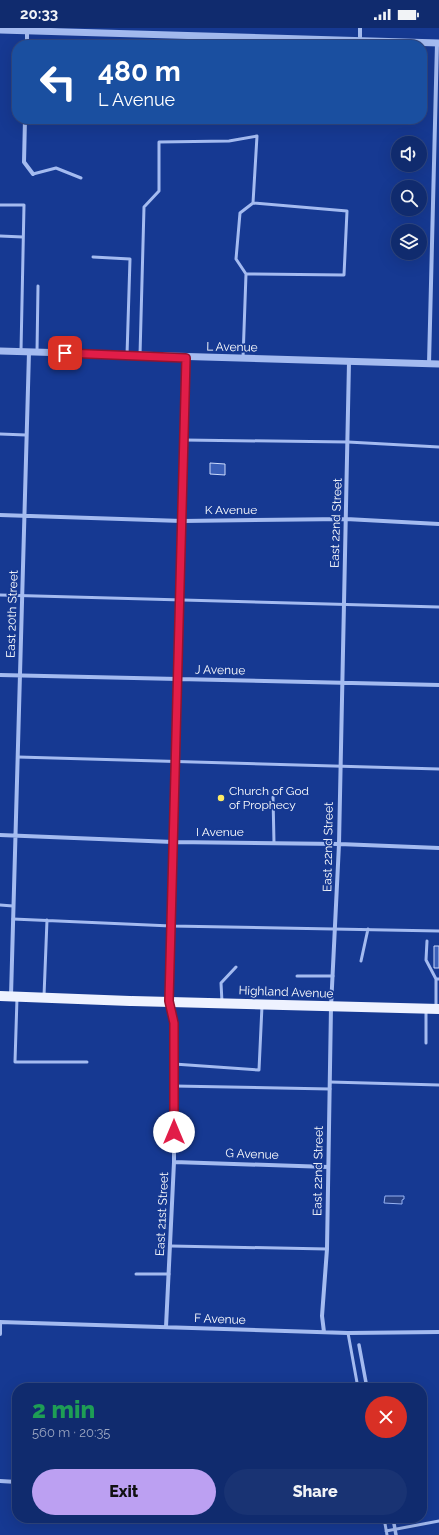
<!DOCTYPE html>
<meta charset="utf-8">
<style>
:root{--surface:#102b6e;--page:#193373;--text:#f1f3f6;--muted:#9ca7c2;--line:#304781;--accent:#bca0f2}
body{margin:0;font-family:Raleway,sans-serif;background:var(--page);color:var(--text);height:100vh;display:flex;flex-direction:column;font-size:15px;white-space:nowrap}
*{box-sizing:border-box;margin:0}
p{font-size:13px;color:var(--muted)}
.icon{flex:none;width:22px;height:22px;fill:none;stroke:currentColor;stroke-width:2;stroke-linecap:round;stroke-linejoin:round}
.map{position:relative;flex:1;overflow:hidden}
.sheet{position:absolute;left:12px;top:1355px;width:415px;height:140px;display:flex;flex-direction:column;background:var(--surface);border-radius:16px;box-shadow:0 4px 16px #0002,0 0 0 1px var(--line)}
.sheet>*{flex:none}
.hud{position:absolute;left:12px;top:12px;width:415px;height:84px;border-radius:16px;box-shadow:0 4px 16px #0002,0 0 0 1px var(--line);background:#1a4fa0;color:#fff;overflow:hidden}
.controls{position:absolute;left:391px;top:108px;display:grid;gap:8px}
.controls a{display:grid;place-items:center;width:36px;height:36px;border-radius:50%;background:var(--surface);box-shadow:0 4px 16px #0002,0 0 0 1px var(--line);font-size:20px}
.pin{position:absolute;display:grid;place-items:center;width:34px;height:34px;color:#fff;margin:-17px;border-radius:8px;box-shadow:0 2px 6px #0006}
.me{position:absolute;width:44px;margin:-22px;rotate:0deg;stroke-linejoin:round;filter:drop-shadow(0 0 3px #0008)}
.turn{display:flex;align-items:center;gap:14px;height:84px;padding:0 20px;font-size:18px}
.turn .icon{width:52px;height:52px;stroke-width:2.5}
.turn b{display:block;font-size:28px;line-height:34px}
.round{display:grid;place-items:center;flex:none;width:42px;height:42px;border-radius:21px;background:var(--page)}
.head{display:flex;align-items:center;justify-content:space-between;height:68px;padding:0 20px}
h1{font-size:24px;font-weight:800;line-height:30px;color:#1e9e55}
.action{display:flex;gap:8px;margin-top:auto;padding:8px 20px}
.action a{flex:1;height:46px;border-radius:24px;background:var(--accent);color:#111;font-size:16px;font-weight:800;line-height:46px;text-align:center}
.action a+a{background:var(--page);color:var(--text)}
.status{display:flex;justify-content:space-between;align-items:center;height:28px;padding:0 20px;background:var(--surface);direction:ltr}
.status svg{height:11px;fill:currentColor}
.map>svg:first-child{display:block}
.water{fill:#284185;stroke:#97b3f3}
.building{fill:#3a5fb8;stroke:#cbdafc}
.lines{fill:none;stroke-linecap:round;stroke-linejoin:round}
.service{stroke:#a4bbf0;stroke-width:3}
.pedestrian{stroke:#a4bbf0;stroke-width:3.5}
.minor{stroke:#a4bbf0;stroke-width:4}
.tertiary{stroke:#a4bbf0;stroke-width:7}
.primary{stroke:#eef2ff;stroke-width:10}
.route-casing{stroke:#92132f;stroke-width:10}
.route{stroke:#e11d48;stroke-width:7}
.poi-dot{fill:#ffeb64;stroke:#163992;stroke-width:1.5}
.labels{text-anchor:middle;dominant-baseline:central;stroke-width:3.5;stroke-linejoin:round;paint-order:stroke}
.street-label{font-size:12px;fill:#fff;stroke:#163992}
.poi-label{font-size:12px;fill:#fff;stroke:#163992;text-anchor:start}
</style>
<div class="status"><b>20:33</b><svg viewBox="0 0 49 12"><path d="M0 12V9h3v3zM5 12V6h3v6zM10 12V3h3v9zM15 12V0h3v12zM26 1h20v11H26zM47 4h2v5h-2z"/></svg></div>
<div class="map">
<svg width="439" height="1507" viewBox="0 0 439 1507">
<rect width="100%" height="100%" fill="#163992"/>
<path class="water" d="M385 1168H404V1171L402 1172V1176L384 1175Z"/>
<path class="building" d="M210 435 225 436V447L210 446Z
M434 918H439V940H434Z"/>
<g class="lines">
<path class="service" d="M33 146 56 140 81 150
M0 177H24L21 323
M0 208 23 209
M93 229 130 231 127 327
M246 246 236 231 240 185 253 175
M37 324 38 258
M140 327 144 179 159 163V114L229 113 257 108 253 175 347 183 344 247 246 246 243 330
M0 406 26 407
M184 412 348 414 439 419
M0 567 439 579
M18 729 439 741
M273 769 274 815
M0 877 13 878
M13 891 171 898 439 903
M427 913 426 932 436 951H439
M361 933 368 901
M297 948H333
M44 968 47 892
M17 970 15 1034H87
M222 974 221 955 236 939
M436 979V951
M426 1015V983
M174 1036 259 1042 262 978
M330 1054 439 1057
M174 1058 330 1061
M171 1218 327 1221
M136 1246H169
M348 1305 358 1360
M384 1490 387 1507
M386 1503 439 1493"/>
<path class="pedestrian" d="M359 1317 367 1360
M393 1490 396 1507"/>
<path class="minor" d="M360 13V0
M27 17V3
M25 91 24 134 33 146
M429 336 437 15
M0 487 182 493 346 491 439 496
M0 647 439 657
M0 807 173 814 339 816 439 820
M11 968 29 324
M174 1134 328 1139
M0 1294 348 1305 439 1304
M166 1299 174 1134V995L169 973 186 330
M324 1304 322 1288 327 1221 331 979 339 816 349 334
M0 1306V1294
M0 1453 17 1454"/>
<path class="tertiary" d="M0 2 439 15
M0 323 439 336"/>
<path class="primary" d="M0 968 130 973
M132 973 439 981"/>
</g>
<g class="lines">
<defs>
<path id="route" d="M65 325 186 330 169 973 174 995V1104"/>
</defs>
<use href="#route" class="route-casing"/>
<use href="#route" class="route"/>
</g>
<circle class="poi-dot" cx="221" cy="770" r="4"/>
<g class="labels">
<g class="street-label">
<text transform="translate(232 319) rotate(1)">L Avenue</text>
<text x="231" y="482">K Avenue</text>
<text transform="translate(336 495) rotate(-88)">East 22nd Street</text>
<text transform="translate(12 586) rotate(-88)">East 20th Street</text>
<text transform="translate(220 642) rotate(1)">J Avenue</text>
<text x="220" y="804">I Avenue</text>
<text transform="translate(328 819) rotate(-89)">East 22nd Street</text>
<text transform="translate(286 964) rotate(2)">Highland Avenue</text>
<text transform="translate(252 1126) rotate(2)">G Avenue</text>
<text transform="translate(318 1143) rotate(-89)">East 22nd Street</text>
<text transform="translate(162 1186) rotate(-87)">East 21st Street</text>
<text transform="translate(220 1291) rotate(2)">F Avenue</text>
</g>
<g class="poi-label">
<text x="229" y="763">Church of God<tspan x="229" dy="14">of Prophecy</tspan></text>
</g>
</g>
</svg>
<div class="controls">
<a><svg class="icon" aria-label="sound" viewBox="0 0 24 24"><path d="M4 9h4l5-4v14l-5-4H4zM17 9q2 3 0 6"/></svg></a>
<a><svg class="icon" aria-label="search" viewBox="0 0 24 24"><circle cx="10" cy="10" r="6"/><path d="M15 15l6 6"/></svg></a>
<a><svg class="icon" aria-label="layers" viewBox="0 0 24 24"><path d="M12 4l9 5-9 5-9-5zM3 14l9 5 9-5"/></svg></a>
</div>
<div class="pin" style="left:65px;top:325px;background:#d93025"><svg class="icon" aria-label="arrive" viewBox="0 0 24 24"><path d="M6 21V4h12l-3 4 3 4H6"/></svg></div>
<svg class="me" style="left:174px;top:1104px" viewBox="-20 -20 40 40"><circle r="19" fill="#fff"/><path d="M0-13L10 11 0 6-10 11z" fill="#e11d48"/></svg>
<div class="hud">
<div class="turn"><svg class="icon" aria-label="left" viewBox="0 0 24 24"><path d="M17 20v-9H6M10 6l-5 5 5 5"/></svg><div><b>480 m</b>L Avenue</div></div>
</div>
<section class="sheet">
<div class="head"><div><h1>2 min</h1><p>560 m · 20:35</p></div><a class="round" style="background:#d93025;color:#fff"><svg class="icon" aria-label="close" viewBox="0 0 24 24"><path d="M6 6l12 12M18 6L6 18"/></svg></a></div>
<div class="action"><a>Exit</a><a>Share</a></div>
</section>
</div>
